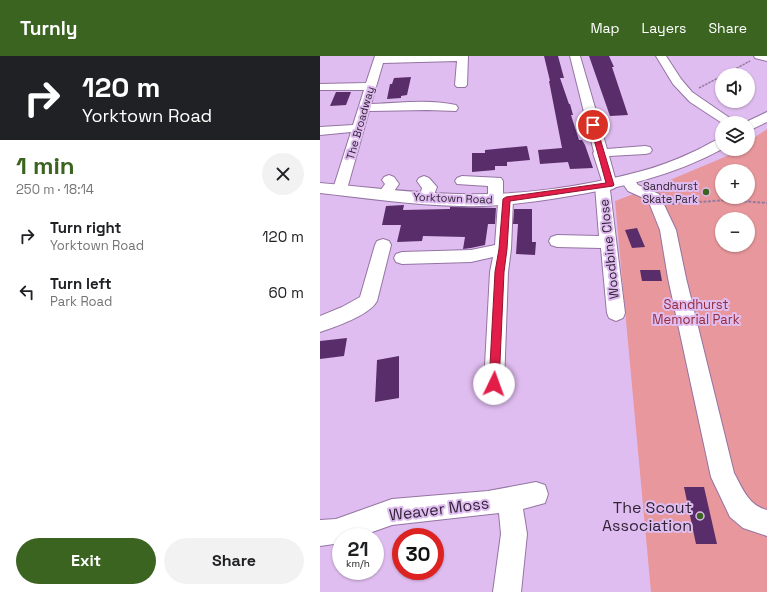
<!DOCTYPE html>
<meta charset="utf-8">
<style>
:root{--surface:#fff;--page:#f2f2f2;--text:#202124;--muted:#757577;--accent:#3b6420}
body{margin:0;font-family:"Space Grotesk",sans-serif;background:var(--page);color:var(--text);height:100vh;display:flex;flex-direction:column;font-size:15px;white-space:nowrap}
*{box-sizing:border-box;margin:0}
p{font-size:13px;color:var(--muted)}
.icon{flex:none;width:22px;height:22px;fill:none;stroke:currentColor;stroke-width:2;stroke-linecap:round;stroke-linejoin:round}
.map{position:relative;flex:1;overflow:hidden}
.panel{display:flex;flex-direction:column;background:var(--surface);width:320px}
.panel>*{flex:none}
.banner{background:#202124;color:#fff;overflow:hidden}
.buttons{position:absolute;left:395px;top:12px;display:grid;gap:8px}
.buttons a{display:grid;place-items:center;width:40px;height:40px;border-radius:50%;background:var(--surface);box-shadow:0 1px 3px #0004;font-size:20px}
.speed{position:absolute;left:12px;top:472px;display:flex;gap:8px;font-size:20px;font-weight:700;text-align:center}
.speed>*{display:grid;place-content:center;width:52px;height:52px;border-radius:50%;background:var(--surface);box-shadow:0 1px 3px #0004;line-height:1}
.speed small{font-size:10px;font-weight:400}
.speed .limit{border:6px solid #d22;background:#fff;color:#111}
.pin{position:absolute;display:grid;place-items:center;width:34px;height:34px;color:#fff;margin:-17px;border:2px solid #fff;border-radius:50%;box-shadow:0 1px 4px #0007}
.me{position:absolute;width:44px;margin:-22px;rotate:3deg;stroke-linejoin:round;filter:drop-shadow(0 0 3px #0008)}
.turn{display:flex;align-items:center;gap:14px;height:84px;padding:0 16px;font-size:18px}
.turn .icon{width:52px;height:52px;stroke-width:2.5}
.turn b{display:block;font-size:28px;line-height:34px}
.round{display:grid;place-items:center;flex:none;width:42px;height:42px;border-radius:21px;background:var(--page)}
.overview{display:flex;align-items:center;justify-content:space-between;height:68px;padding:0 16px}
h1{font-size:24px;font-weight:600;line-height:30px;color:var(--accent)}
.action{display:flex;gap:8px;margin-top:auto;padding:8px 16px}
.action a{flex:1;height:46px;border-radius:24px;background:var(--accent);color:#fff;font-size:16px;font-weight:600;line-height:46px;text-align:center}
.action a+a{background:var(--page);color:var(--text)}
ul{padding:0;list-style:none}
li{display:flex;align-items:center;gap:12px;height:56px;padding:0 16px}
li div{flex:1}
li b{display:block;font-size:15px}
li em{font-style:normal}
header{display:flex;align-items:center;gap:24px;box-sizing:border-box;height:56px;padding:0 20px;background:var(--accent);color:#fff}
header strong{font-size:19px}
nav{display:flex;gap:22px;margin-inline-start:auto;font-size:14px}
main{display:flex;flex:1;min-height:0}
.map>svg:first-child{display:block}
.green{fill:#e8979c;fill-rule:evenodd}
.building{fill:#582d6a}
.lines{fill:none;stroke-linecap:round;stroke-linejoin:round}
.minor-casing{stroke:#9474a2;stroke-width:2}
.major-casing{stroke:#9474a2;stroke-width:2}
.path-far1{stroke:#947ba0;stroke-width:1.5;stroke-dasharray:2.5 1;stroke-linecap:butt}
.path{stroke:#947ba0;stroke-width:2;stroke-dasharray:3 1.5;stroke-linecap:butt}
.minor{fill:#fff;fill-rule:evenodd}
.major{fill:#fff;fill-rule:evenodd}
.route{fill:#e11d48;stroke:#92132f}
.poi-dot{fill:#3b6420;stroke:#e0bdf0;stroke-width:1.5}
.labels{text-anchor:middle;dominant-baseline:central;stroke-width:4;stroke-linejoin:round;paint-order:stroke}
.far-street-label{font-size:11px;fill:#312437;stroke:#e0bdf0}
.far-poi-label{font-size:11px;fill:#312437;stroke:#e0bdf0;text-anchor:end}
.street-label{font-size:13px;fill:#312437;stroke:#e0bdf0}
.park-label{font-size:13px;fill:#952c3d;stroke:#e0bdf0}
.near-poi-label{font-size:16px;fill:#312437;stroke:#e0bdf0;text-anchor:end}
.near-street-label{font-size:16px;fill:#312437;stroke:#e0bdf0}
</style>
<header>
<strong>Turnly</strong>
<nav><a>Map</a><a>Layers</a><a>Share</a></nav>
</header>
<main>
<section class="panel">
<div class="banner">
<div class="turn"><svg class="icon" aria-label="right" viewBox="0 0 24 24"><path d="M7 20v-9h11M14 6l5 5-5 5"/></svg><div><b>120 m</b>Yorktown Road</div></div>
</div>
<div class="overview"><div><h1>1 min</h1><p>250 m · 18:14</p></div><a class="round"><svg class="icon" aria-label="close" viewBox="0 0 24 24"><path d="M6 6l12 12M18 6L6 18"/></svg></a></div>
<ul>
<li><svg class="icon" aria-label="right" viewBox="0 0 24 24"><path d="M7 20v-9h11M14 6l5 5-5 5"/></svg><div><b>Turn right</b><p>Yorktown Road</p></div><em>120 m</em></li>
<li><svg class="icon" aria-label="left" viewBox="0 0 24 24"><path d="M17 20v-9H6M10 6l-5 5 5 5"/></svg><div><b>Turn left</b><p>Park Road</p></div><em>60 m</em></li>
</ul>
<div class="action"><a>Exit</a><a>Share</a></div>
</section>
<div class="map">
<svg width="447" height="536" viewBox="0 0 447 536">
<rect width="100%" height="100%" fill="#e0bdf0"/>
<path class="green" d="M447 73V536H331L295 145 338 129 407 100 417 93H428V86ZM402 115H428V141H402ZM402 163H428V189H402Z"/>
<path class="building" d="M224 0H238L244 22H240L249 48H250L253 59H251L259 84H262L265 89 273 112 250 113 248 106 220 108 218 94 242 92 229 25H230Z
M269 0H289L294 11H292L308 59 290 60Z
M91 21 87 39 81 40V42L67 43 70 28H72L74 22Z
M16 36H31L26 49 10 50Z
M207 90 210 104 187 106V110H175V114L152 116V97H165V94Z
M84 149 83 154 130 153V151L176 152 175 168H168L165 189 151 192 143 193 145 181 103 180 102 185 77 186 81 169H62L66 150Z
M194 153H212V186H216L215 199 196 198 198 168H193Z
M317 172 325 191 312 192 305 174Z
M320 214H340L342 225H322Z
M27 282 24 300 0 303V285Z
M79 300V342L55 346 57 304Z
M364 431H384L397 488H376Z"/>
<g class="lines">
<defs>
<path id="minor" d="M55 0H148L147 29 145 31H137L135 29 137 5 63 7 51 48C79 47 109 43 136 49L138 52 136 55 107 54 49 55 27 133 25 136 20 138 15 136 13 133 31 76 0 79V71L33 69 44 34H0V28L46 27Z
M250 0H260L287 93 325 90 330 91 332 94 330 97 325 98 289 100 297 129 295 132 290 134 305 257 303 262 296 265 289 262 287 257 281 192 237 191 231 189 229 185 231 181 237 179 279 180 275 130 277 127 282 125 273 97 274 96Z
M336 0H346L361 23 372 36 417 67H402L370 46 353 28Z
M434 0H447V5L435 2Z
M69 119 74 121 79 128 70 141 65 143 60 141 58 138 65 128 62 124 64 121Z
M104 120 109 122 117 131 111 146 106 148 101 146 99 143 102 132 97 125 99 122Z
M142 120 181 122 183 125V139L191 140 193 143 191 193 188 216 184 328 181 335 174 338 167 335 164 328 170 216 173 201 151 206 82 208 76 206 74 202 76 198 82 196 151 194 175 189 178 147 170 146 168 143V130L137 128 135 125 137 122Z
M308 120 313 122 318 129 339 138 356 174 366 222 414 417C423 433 428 449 447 454V480L423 472 410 461 391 421 348 222 340 174 328 144 308 135 301 125 303 122Z
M63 183 69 185 71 189 57 245C50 259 15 271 0 276V260L22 251 40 241 55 189 57 185Z
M216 426 225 429 228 438 225 447 203 453 207 478 201 536H173L181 478 179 457 72 469 38 481H21V487L0 490V464L16 463 72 443 168 435Z"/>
<path id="major" d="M447 56V66L428 75V67H424Z
M402 82V93C352 120 300 132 244 141 209 147 174 151 139 150 92 149 46 142 0 137V127C46 131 92 137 139 138 197 140 262 131 318 116 338 111 356 104 375 95 384 91 392 85 402 82Z"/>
</defs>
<use href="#minor" class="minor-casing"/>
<use href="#major" class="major-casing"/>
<path class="path-far1" d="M404 19 430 5
M379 32 402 20"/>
<path class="path" d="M352 148 407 144 447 147"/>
<use href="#minor" class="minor"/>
<use href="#major" class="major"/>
</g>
<path class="route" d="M273 67 276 69 294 129 293 130 190 145 187 193 184 216 179 328 178 331 174 332 171 331 169 328 175 216 179 193 183 143 186 141 286 127 270 69Z"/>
<g class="poi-dot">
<circle cx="386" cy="136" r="4"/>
<circle cx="380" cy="460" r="4"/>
</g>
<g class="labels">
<g class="far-street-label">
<text transform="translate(40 67) rotate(-74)">The Broadway</text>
<text transform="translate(133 142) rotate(2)">Yorktown Road</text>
</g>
<g class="far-poi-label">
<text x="378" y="130">Sandhurst<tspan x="378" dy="13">Skate Park</tspan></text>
</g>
<g class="street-label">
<text transform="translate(289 193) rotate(-96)">Woodbine Close</text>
</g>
<g class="park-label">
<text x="376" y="248">Sandhurst<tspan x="376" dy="15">Memorial Park</tspan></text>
</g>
<g class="near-poi-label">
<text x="372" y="451">The Scout<tspan x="372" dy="18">Association</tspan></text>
</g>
<g class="near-street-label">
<text transform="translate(119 453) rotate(-7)">Weaver Moss</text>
</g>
</g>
</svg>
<div class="buttons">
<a><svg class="icon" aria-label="sound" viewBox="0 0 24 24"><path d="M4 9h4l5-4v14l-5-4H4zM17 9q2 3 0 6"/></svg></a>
<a><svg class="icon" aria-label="layers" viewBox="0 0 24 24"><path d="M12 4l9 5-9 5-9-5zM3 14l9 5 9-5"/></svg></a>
<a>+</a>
<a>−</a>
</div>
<div class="speed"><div>21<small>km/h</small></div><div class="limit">30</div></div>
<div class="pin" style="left:273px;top:69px;background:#d93025"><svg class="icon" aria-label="arrive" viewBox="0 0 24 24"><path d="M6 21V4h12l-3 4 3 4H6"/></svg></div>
<svg class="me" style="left:174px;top:328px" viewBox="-20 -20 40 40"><circle r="19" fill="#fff"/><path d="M0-13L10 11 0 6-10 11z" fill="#e11d48"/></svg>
</div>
</main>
